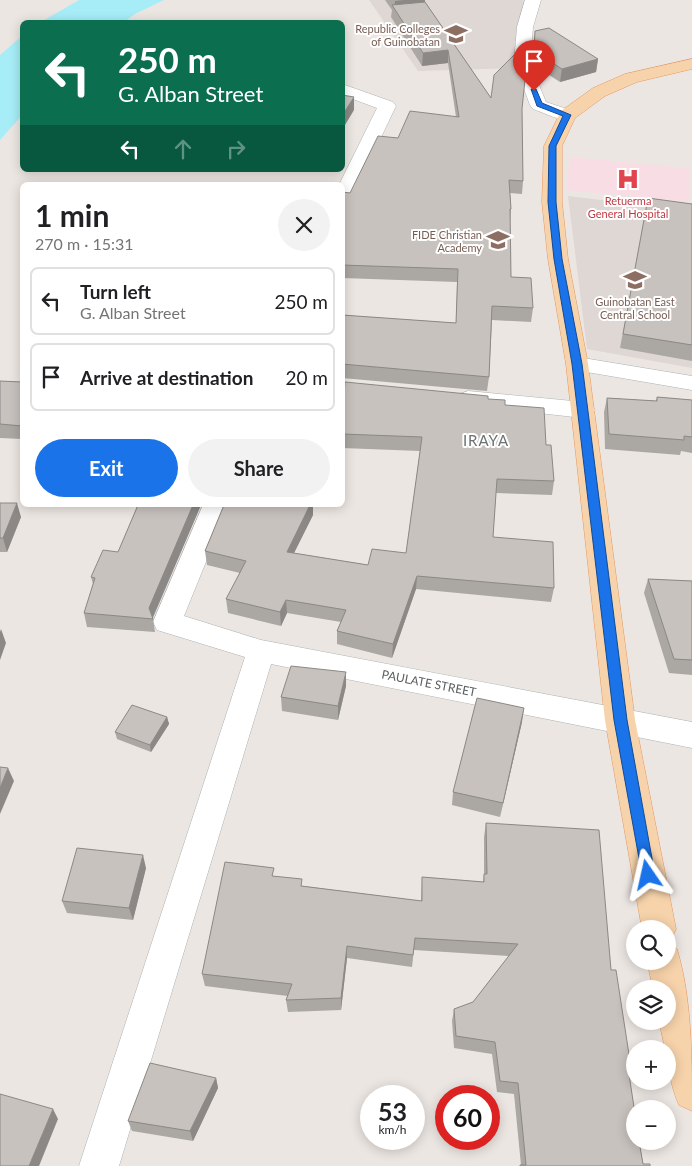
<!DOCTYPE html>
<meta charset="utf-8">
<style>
:root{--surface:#fff;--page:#f2f2f2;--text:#202124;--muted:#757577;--line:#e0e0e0;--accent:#1a73e8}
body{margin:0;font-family:Lato,sans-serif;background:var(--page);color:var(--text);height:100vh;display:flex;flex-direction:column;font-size:19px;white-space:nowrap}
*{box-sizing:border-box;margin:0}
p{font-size:16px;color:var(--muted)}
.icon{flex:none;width:28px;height:28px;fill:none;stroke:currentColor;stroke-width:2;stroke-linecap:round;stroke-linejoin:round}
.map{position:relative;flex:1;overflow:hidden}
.details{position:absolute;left:20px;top:182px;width:325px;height:325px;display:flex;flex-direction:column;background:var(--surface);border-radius:8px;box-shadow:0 2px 12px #0003}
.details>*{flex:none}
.banner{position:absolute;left:20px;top:20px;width:325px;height:152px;border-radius:8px;box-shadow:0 2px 12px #0003;background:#0b6e4f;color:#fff;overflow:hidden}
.controls{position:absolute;left:626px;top:920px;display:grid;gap:10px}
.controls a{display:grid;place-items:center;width:50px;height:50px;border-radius:50%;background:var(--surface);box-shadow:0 2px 12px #0003;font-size:25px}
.speed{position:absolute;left:360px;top:1085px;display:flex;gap:10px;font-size:25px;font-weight:700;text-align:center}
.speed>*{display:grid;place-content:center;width:65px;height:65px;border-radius:50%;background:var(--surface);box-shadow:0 2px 12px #0003;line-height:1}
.speed small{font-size:12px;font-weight:400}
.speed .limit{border:8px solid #d22;background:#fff;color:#111}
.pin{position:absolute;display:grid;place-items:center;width:42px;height:42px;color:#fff;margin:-51px -21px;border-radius:50% 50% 50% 0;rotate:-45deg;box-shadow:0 0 5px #0007}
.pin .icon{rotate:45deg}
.me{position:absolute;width:55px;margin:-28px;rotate:349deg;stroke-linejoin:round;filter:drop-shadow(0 0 4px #0008)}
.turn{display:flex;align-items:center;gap:18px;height:105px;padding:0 15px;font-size:22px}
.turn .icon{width:65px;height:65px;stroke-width:2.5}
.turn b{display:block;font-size:35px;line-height:42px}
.lanes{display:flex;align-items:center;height:48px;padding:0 15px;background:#0003;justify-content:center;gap:25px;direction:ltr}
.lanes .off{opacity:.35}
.round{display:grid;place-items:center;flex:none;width:52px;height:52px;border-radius:26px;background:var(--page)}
.headline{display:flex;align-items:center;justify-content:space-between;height:85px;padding:0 15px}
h1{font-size:30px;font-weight:700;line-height:38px}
.cta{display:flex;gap:10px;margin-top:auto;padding:10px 15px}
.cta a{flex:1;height:58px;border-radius:30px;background:var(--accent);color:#fff;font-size:20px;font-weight:700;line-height:58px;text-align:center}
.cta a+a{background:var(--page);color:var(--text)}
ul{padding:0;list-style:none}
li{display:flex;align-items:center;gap:15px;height:68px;margin:0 10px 8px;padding:0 5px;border:2px solid var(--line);border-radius:8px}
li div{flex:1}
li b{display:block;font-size:19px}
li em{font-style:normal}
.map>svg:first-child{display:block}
.education{fill:#ded7d3}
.medical{fill:#f8dee4}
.water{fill:#a7edf7}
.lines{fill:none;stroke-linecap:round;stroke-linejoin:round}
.street-casing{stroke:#adb2b3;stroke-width:1}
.secondary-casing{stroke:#acb2b4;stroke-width:1}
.primary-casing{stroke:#e49763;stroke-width:1}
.street{fill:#fff;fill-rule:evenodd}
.secondary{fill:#fff;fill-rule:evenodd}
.primary{fill:#f7d3ab;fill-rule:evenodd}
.wall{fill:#aba7a3}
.shaded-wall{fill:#8b8885}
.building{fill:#c7c2be;stroke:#8b8885}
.route{fill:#1a73e8;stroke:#114b97}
.labels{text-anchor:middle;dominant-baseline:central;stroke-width:4;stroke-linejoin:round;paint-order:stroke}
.far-education-label{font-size:11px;fill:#785e54;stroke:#fff;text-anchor:end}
.far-health-label{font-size:11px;fill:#be3a42;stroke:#fff}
.street-label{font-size:12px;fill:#5a6061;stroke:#fff}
.quarter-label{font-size:15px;letter-spacing:1px;fill:#6b7273;stroke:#fff}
</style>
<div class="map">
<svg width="692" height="1166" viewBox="0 0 692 1166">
<rect width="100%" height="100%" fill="#ece6e2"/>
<path class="education" d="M369 0H523L515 68 418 71Z
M568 196 692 211V368L587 349Z"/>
<path class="medical" d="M570 157 689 168V202L566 190Z"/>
<path class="water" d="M79 0H164L135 14 124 22H41Z
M22 36V115L0 140V55Z"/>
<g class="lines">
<defs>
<path id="street" d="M525 0H541L533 27 530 63 546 102 573 111 576 115 573 119C560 122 545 113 533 109L530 105 514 63 517 27Z
M342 84 393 102 396 106 352 198 349 202 342 204V185H339L377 108 342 95Z
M468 391 583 402 591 405 595 410 591 415 583 418 460 404 456 399 460 394Z
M203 505H229L184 616 261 640 692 722V748L271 664 119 1166H79L245 657 157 630 153 622Z"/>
<path id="secondary" d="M577 357 692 376V390L569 369 566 364 569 359Z"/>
<path id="primary" d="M692 59V69L637 82 605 96 575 118 562 146V202L568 259 588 364 635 720 676 929 671 940 668 942V929H642L605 720 566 364 548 259 542 202 544 146 561 111 593 88 625 74Z
M668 945 677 949C692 999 692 1058 692 1111L679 1105C671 1087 668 1069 668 1049H665L659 1021H668V989H653L647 961H668Z"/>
</defs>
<use href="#street" class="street-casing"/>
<use href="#secondary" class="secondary-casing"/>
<use href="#primary" class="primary-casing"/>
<use href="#street" class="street"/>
<use href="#secondary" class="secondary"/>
<use href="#primary" class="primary"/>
</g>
<path class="wall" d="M385 0H425V2L491 98 522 109 523 181 522 194 510 193 511 209 510 222 511 277 533 308 531 322 492 320 489 377 487 391 342 378V315L456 323 457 282 342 278V192L350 193 398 138 456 117 448 63 422 66 391 17 392 10Z
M535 31 598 59 596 72 560 82 532 64Z
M648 198 692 204V361L620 348Z
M0 381 22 382V439L0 438Z
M657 397 692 400V453L681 451 680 455 605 449 604 412 607 398 656 401Z
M488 399 505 405 546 445 554 481 552 495 496 493 493 537 554 588 551 602 416 589 392 658 337 644V631L341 622 287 613 281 626 228 613 226 599 240 573 207 565 205 551 224 505H313V515L294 553 368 565 406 553 420 451 342 448V419Z
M0 503 21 517 7 552H0Z
M138 505H201L153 618 155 632 87 627 84 613 93 584 91 577 118 552Z
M648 579 692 581V675L669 673 644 593Z
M346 686 338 720 282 711 281 697Z
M167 717 169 724 151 752 117 739 115 732Z
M522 722 500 817 452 805 453 792Z
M486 823 611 970 632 1074 629 1078 643 1164 521 1165 514 1094 497 1092 492 1054 454 1048 452 1021 454 1009 473 1002 509 956 414 950 412 967 347 958 341 1010 288 1012 286 1000 288 996 205 986 202 974 275 876 303 886 421 901 422 877 483 882 484 874V837Z
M146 868 133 920 67 913 62 901Z
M216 1078 218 1088 193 1141 132 1131 128 1121Z"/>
<path class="shaded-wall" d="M404 0H425V10L394 9 395 1Z
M448 50V63L422 66 423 53Z
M598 59 596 72 560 82 562 69Z
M354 97V110L342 130V116Z
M17 503 21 517 7 552 3 538Z
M193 505H201L152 619 149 608Z
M310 505H313V515L288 565 287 552Z
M417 576 416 589 392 658 393 644Z
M286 600 287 613 281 626 280 612Z
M1 629 6 643 0 660V632Z
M346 672V686L338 720V706Z
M524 708 522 722 500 817 503 803Z
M167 717 169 724 151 752 150 745Z
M8 768 14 781 0 814V788Z
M143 855 146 868 133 920 129 908Z
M347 946V958L341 1010V998Z
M216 1078 218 1088 193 1141 190 1131Z
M53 1109 58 1119 39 1166H29Z"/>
<path class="building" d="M425 2 491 98 494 75 515 54 525 80 522 109 523 181 509 180 511 209H510L511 277 531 278 533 308 492 306 489 377 342 364V315L456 323 458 269 342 265V192L350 193 378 136 398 138 410 111 459 117 448 50 423 53 392 5Z
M549 28 598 59 562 69 534 51 535 31Z
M342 95 354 97 342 116Z
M648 198 692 204V345L623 334Z
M0 381 22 382V426L0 424Z
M345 382 488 396V399L505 400V405L544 408 546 445H551L554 481 497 479 493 537 553 542 554 588 417 576 393 644 337 631 346 610 286 600 280 612 226 599 246 561 205 551 224 505H310L287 552 368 565 372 549 406 553 422 437 342 434V419Z
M657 397 692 400V437L684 436V440L609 434 607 398 657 401Z
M0 503H17L3 538H0Z
M138 505H193L149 608 153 619 84 613 95 578 91 577 103 550 118 552Z
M648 579 692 581V660L674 659Z
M291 666 346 672 338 706 281 697Z
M477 698 524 708 503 803 453 792Z
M132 705 167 717 150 745 115 732Z
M0 767 8 768 0 788Z
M486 823 599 830 611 970H616L632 1074H629L635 1114V1141H639L643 1164H650V1166H520V1165H526L518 1083 500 1081 495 1042 456 1036 454 1009 473 1002 518 944 415 938 413 955 347 946 341 998 286 1000 292 984 202 974 225 862 274 868 272 876 302 879 301 886 422 901V877L484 882V874H487Z
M77 848 143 855 129 908 62 901Z
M150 1063 216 1078 190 1131 128 1121Z
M0 1094 53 1109 29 1166H0Z"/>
<path class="route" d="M531 89H536L542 103 571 115 556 146V202L562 259 582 364 627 720 655 875 653 879 648 881 644 879 642 875 614 720 572 364 554 259 548 202 549 146 563 116 537 106Z"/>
<defs>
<symbol id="university-bare" viewBox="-9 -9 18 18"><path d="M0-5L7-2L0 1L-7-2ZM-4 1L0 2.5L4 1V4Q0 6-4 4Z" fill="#8d6e63" stroke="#fff" stroke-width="2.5" paint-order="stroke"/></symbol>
<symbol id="hospital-bare" viewBox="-9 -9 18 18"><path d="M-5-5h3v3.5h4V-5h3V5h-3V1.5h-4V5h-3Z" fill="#e0444e" stroke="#fff" stroke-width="2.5" paint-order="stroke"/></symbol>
<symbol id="school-bare" viewBox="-9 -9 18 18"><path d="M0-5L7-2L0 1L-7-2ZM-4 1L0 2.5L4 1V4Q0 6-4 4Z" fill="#8d6e63" stroke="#fff" stroke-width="2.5" paint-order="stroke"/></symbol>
</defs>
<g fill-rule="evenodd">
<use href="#university-bare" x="440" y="18" width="32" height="32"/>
<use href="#hospital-bare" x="612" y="163" width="32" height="32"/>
<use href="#school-bare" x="482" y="224" width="32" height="32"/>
<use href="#school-bare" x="619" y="264" width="32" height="32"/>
</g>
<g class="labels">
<g class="far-education-label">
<text x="440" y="28">Republic Colleges<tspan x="440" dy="13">of Guinobatan</tspan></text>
<text x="482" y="234">FIDE Christian<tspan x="482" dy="13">Academy</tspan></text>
<text x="635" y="301" text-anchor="middle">Guinobatan East<tspan x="635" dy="13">Central School</tspan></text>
</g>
<g class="far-health-label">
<text x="628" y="200">Retuerma<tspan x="628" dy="13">General Hospital</tspan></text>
</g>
<g class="street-label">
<text transform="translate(429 683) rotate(11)">PAULATE STREET</text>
</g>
<g class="quarter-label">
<text x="486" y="440">IRAYA</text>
</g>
</g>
</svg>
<div class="controls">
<a><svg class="icon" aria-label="search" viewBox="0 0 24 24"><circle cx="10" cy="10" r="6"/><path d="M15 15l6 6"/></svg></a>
<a><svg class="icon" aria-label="layers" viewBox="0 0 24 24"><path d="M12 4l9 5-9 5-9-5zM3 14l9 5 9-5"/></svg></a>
<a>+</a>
<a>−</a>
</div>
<div class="speed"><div>53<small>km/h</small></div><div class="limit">60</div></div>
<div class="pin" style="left:534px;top:91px;background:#d93025"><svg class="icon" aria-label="arrive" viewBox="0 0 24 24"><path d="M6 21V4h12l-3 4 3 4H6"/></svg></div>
<svg class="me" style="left:648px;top:875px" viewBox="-20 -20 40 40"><path d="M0-17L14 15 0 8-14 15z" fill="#1a73e8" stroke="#fff" stroke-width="4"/></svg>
<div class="banner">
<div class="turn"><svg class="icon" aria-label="left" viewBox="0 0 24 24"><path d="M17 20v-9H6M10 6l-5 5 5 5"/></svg><div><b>250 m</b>G. Alban Street</div></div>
<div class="lanes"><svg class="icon" aria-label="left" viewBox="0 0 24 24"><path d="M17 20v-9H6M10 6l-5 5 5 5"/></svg><svg class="icon off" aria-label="ahead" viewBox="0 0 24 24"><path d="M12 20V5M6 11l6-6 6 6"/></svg><svg class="icon off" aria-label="right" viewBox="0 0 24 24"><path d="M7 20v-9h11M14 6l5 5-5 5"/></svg></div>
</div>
<section class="details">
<div class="headline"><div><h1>1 min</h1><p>270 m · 15:31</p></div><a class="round"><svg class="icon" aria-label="close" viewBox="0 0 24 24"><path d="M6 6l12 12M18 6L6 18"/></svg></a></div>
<ul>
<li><svg class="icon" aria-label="left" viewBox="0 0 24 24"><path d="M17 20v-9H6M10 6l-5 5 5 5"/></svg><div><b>Turn left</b><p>G. Alban Street</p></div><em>250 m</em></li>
<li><svg class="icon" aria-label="arrive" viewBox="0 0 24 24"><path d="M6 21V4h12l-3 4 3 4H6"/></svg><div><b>Arrive at destination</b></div><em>20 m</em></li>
</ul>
<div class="cta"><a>Exit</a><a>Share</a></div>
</section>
</div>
